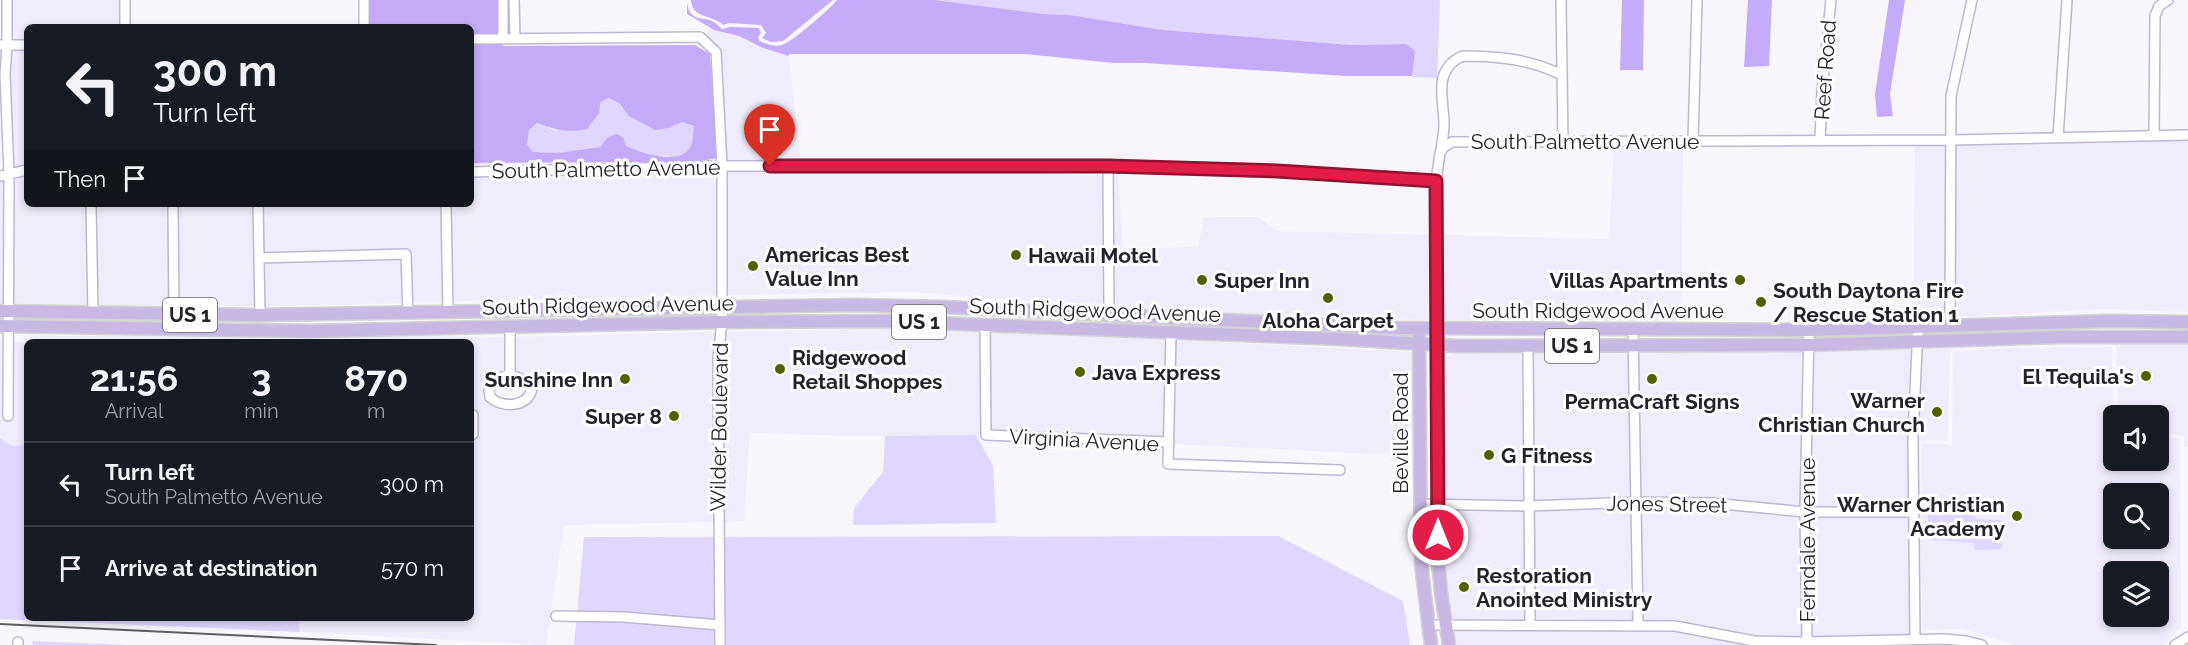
<!DOCTYPE html>
<style>
:root{--surface:#171b24;--page:#242831;--text:#f1f3f6;--muted:#9ea1a6;--line:#363941}
body{margin:0;font-family:Raleway,sans-serif;background:var(--page);color:var(--text);height:100vh;display:flex;flex-direction:column;font-size:22px;white-space:nowrap}
*{box-sizing:border-box;margin:0}
p{font-size:20px;color:var(--muted)}
.icon{flex:none;width:33px;height:33px;fill:none;stroke:currentColor;stroke-width:2;stroke-linecap:round;stroke-linejoin:round}
.map{position:relative;flex:1;overflow:hidden}
.panel{position:absolute;left:24px;top:339px;width:450px;height:282px;display:flex;flex-direction:column;background:var(--surface);border-radius:9px;box-shadow:0 3px 9px #0003}
.panel>*{flex:none}
.banner{position:absolute;left:24px;top:24px;width:450px;height:183px;border-radius:9px;box-shadow:0 3px 9px #0003;background:#171b24;color:var(--text);overflow:hidden}
.tools{position:absolute;left:2103px;top:405px;display:grid;gap:12px}
.tools a{display:grid;place-items:center;width:66px;height:66px;border-radius:9px;background:var(--surface);box-shadow:0 3px 9px #0003;font-size:30px}
.pin{position:absolute;display:grid;place-items:center;width:51px;height:51px;color:#fff;margin:-62px -26px;border-radius:50% 50% 50% 0;rotate:-45deg;box-shadow:0 0 6px #0007}
.pin .icon{rotate:45deg}
.me{position:absolute;width:66px;margin:-33px;rotate:0deg;stroke-linejoin:round;filter:drop-shadow(0 0 4px #0008)}
.turn{display:flex;align-items:center;gap:21px;height:126px;padding:0 30px;font-size:27px}
.turn .icon{width:78px;height:78px;stroke-width:2.5}
.turn b{display:block;font-size:42px;line-height:51px}
.then{display:flex;align-items:center;height:57px;padding:0 30px;background:#0003;gap:12px;font-size:22px}
.eta{display:flex;justify-content:space-evenly;align-items:center;height:102px;text-align:center}
.eta b{font-size:36px;font-weight:700;line-height:42px}
ul{padding:0;list-style:none}
li{display:flex;align-items:center;gap:18px;height:84px;padding:0 30px;border-top:2px solid var(--line)}
li div{flex:1}
li b{display:block;font-size:22px}
li em{font-style:normal}
.map>svg:first-child{display:block}
.built{fill:#f0ecfb;fill-rule:evenodd}
.green{fill:#e1d6ff}
.forest{fill:#c4abfa;fill-rule:evenodd}
.water{fill:#c5acfb}
.lines{fill:none;stroke-linecap:round;stroke-linejoin:round}
.minor-casing{stroke:#beb6d2;stroke-width:12}
.major-casing{stroke:#d3d3d5;stroke-width:15}
.minor{stroke:#fff;stroke-width:9}
.major{stroke:#c7b9e3;stroke-width:12}
.rail{stroke:#605d66;stroke-width:2}
.route-casing{stroke:#92132f;stroke-width:15}
.route{stroke:#e11d48;stroke-width:10}
.poi-dot{fill:#536000;stroke:#fff;stroke-width:2}
.labels{text-anchor:middle;dominant-baseline:central;stroke-width:6;stroke-linejoin:round;paint-order:stroke}
.shield{fill:#fff;stroke:#66646b;stroke-width:1.5}
.shield-label{font-size:20px;font-weight:bold;fill:#25222c}
.street-label{font-size:21px;fill:#25222c;stroke:#fff}
.poi-label{font-size:21px;font-weight:bold;fill:#25222c;stroke:#fff;text-anchor:start}
</style>
<div class="map">
<svg width="2188" height="645" viewBox="0 0 2188 645">
<rect width="100%" height="100%" fill="#f8f6fc"/>
<path class="built" d="M11 0H120L121 27H27V41H12Z
M711 28 739 36 763 48 789 56 801 162H726L721 52 705 36Z
M12 49H27V165L13 169 9 75Z
M2188 140V312L2104 309 1954 317 1956 144Z
M1947 144 1945 317 1913 319 1915 145Z
M1614 145H1683L1681 322 1442 320 1441 235 1609 239Z
M717 158 718 162 471 167V163L697 162Z
M718 170V295L452 301 450 204H471V176Z
M727 170H971L1104 176 1105 307 914 292 727 295Z
M27 174V204H87L88 306 13 305V177Z
M1113 176H1118L1123 250 1199 246 1203 217H1258L1276 231 1432 235 1433 320 1275 317 1114 307Z
M4 179V305H0V180Z
M96 204H169V306H97Z
M178 204H254L255 306H178Z
M263 204H442L443 302H412L411 255 406 250 264 254Z
M402 259 404 303 264 306V262Z
M897 328 981 330V435L847 436 750 433 744 521 723 522 722 358 725 332Z
M989 330 1167 339 1164 438 990 431Z
M716 332 713 357 714 522 564 525 546 645 300 632 298 618H471V438L478 434V412L471 411V342H289L506 337 505 371 487 380 484 389 488 400 494 406 504 409 527 405 534 400 536 389 530 378 514 371 515 337Z
M1176 340 1412 352V456L1173 444Z
M0 342H4L3 420 12 421 13 342H27V444L11 446 0 438Z
M2113 344H2188V447L2184 446V437L2181 435H2159L2158 416 2118 415 2116 347Z
M2010 345 1950 349 1948 441 1919 440 1918 456 1921 347Z
M2112 347 2114 460H2158L2159 438H2180L2181 627 2163 645H2018L1963 629 1923 630 1920 543 1922 443 1952 445 1953 352 2014 348ZM2114 494H2158V538H2114ZM2114 572H2158V616H2114Z
M1912 348 1909 435V508H1809L1814 350Z
M1805 350 1800 507 1641 498 1637 354Z
M1479 351 1524 352 1525 502 1443 501 1442 365 1445 358 1457 352Z
M1533 352 1628 354 1632 498 1534 502Z
M1632 506 1634 621H1534V510Z
M1641 506 1712 507 1800 515 1802 638 1754 636 1675 622 1642 621Z
M1443 509 1525 510V621H1453L1447 587Z
M1809 516H1909L1911 635 1811 638Z
M1454 629 1675 630 1764 645H1457Z"/>
<path class="green" d="M935 0H1440L1437 78 1412 77 1406 44 1352 45 1163 30 1070 15 1044 14Z
M608 98 619 103 630 116 642 122 669 128 682 122 694 126 691 148 683 155 674 157 642 154 607 138 600 147 557 153 533 152 527 145 529 130 537 123 556 131Z
M976 435 993 466 996 523 853 525 854 508 883 472 885 436Z
M0 438 11 446 27 444V618H298L300 632 0 619Z
M1928 512 1966 513 1967 515 1975 516 1976 519 2001 520 2002 549 1975 550 1974 543 1932 540V527H1928Z
M1278 536 1403 601 1410 645H574L584 537Z
M32 641 129 645H33Z"/>
<path class="forest" d="M368 0H499V34L471 35V27H368Z
M503 42V46L695 45 710 54 717 158 697 162 471 163V43ZM608 98 619 103 629 116 655 130 669 128 682 122 694 126C693 133 693 144 689 149 678 165 640 153 626 146L623 137 616 134 607 138 600 147 557 153 533 152 527 145 529 130 537 123C555 130 568 133 587 129L599 113 600 103Z"/>
<path class="water" d="M691 0H833L783 41 771 42 762 38 766 33 761 25 729 23 723 25C712 14 692 19 691 0Z
M837 0H935L1044 14 1070 15 1163 30 1351 45 1406 44 1415 51 1412 76H1346L1145 63H1114L1025 54H789V56L763 48 739 36 714 30 687 14V2C689 23 704 16 714 22 717 24 719 26 722 29L730 27 759 28 761 33 758 37 759 41C767 44 773 47 782 45 791 43 831 8 837 0Z
M1622 0H1644L1643 70H1620Z
M1748 0H1772L1769 66 1744 67Z
M1889 0H1905L1890 94 1893 116 1877 117 1875 94Z"/>
<g class="lines">
<defs>
<path id="minor" d="M7 0V45L5 74 9 174 8 416
M125 0V27
M503 0V38
M514 0 515 37
M1561 0 1563 142
M364 27V0
M471 39 700 37 716 52 722 166V322L718 358 720 645
M0 45H27
M2154 136 2155 16 2159 6 2168 0
M2058 138 2067 0
M1820 140 1822 92 1831 0
M1693 141 1697 0
M1441 150C1442 142 1444 133 1444 125 1444 98 1432 71 1462 56 1497 56 1530 59 1562 75
M1108 166 1109 315
M471 172 722 166H1108L1277 171 1436 181
M0 176 27 170
M91 204 93 313
M173 204 174 315
M258 204 260 315
M446 204 448 312
M259 258 406 254 408 313
M985 325 986 435 1169 442
M1950 326 1951 96 1972 0
M1438 328 1436 181 1440 153 1443 148 1452 142 1952 140 2188 135
M1633 329 1638 625
M1171 334 1168 464 1340 470
M1528 346 1530 625
M510 374 528 382 532 388C529 407 503 409 490 397L489 391 491 382 510 374V326
M471 434H473V415
M1420 504 1529 506 1637 502 1712 503 1805 512H1913
M556 616 624 617 720 625
M1428 625 1675 626 1754 641 1807 642 1944 639 1966 641 1982 645
M1915 639 1913 436 1918 327
M1807 642 1805 512 1809 330
M18 645V642
M2175 645 2188 637"/>
<path id="major" d="M0 311 260 315 856 305 943 307 1398 328 1809 330 2109 321 2188 322
M0 326 309 331 722 322 884 321 1340 339 1458 346 1809 345 2059 337H2188
M1419 335 1421 564 1431 645
M1438 338V561L1441 592 1449 645"/>
</defs>
<use href="#minor" class="minor-casing"/>
<use href="#major" class="major-casing"/>
<use href="#minor" class="minor"/>
<use href="#major" class="major"/>
<path class="rail" d="M0 624 436 645"/>
</g>
<g class="lines">
<defs>
<path id="route" d="M770 166H1108L1277 171 1436 181 1438 535"/>
</defs>
<use href="#route" class="route-casing"/>
<use href="#route" class="route"/>
</g>
<g class="poi-dot">
<circle cx="1016" cy="255" r="6"/>
<circle cx="753" cy="266" r="6"/>
<circle cx="1202" cy="280" r="6"/>
<circle cx="1740" cy="280" r="6"/>
<circle cx="1328" cy="298" r="6"/>
<circle cx="1761" cy="302" r="6"/>
<circle cx="780" cy="369" r="6"/>
<circle cx="1080" cy="372" r="6"/>
<circle cx="2146" cy="376" r="6"/>
<circle cx="625" cy="379" r="6"/>
<circle cx="1652" cy="379" r="6"/>
<circle cx="1937" cy="412" r="6"/>
<circle cx="674" cy="416" r="6"/>
<circle cx="1489" cy="455" r="6"/>
<circle cx="2017" cy="516" r="6"/>
<circle cx="1464" cy="587" r="6"/>
</g>
<g class="labels">
<g class="shield">
<rect x="163" y="298" width="54" height="34" rx="4.5"/>
<rect x="892" y="305" width="54" height="34" rx="4.5"/>
<rect x="1545" y="329" width="54" height="34" rx="4.5"/>
</g>
<g class="shield-label">
<text x="190" y="315">US 1</text>
<text x="919" y="322">US 1</text>
<text x="1572" y="346">US 1</text>
</g>
<g class="street-label">
<text transform="translate(1825 70) rotate(-86)">Reef Road</text>
<text x="1585" y="141">South Palmetto Avenue</text>
<text transform="translate(606 169) rotate(-1)">South Palmetto Avenue</text>
<text transform="translate(608 305) rotate(-1)">South Ridgewood Avenue</text>
<text transform="translate(1095 310) rotate(2)">South Ridgewood Avenue</text>
<text x="1598" y="310">South Ridgewood Avenue</text>
<text transform="translate(719 427) rotate(-89)">Wilder Boulevard</text>
<text transform="translate(1400 433) rotate(-90)">Beville Road</text>
<text transform="translate(1084 440) rotate(3)">Virginia Avenue</text>
<text transform="translate(1667 504) rotate(1)">Jones Street</text>
<text transform="translate(1807 540) rotate(-90)">Ferndale Avenue</text>
</g>
<g class="poi-label">
<text x="765" y="254">Americas Best<tspan x="765" dy="24">Value Inn</tspan></text>
<text x="1028" y="255">Hawaii Motel</text>
<text x="1214" y="280">Super Inn</text>
<text x="1728" y="280" text-anchor="end">Villas Apartments</text>
<text x="1773" y="290">South Daytona Fire<tspan x="1773" dy="24">/ Rescue Station 1</tspan></text>
<text x="1328" y="320" text-anchor="middle">Aloha Carpet</text>
<text x="792" y="357">Ridgewood<tspan x="792" dy="24">Retail Shoppes</tspan></text>
<text x="1092" y="372">Java Express</text>
<text x="2134" y="376" text-anchor="end">El Tequila's</text>
<text x="613" y="379" text-anchor="end">Sunshine Inn</text>
<text x="1925" y="400" text-anchor="end">Warner<tspan x="1925" dy="24">Christian Church</tspan></text>
<text x="1652" y="401" text-anchor="middle">PermaCraft Signs</text>
<text x="662" y="416" text-anchor="end">Super 8</text>
<text x="1501" y="455">G Fitness</text>
<text x="2005" y="504" text-anchor="end">Warner Christian<tspan x="2005" dy="24">Academy</tspan></text>
<text x="1476" y="575">Restoration<tspan x="1476" dy="24">Anointed Ministry</tspan></text>
</g>
</g>
</svg>
<div class="tools">
<a><svg class="icon" aria-label="sound" viewBox="0 0 24 24"><path d="M4 9h4l5-4v14l-5-4H4zM17 9q2 3 0 6"/></svg></a>
<a><svg class="icon" aria-label="search" viewBox="0 0 24 24"><circle cx="10" cy="10" r="6"/><path d="M15 15l6 6"/></svg></a>
<a><svg class="icon" aria-label="layers" viewBox="0 0 24 24"><path d="M12 4l9 5-9 5-9-5zM3 14l9 5 9-5"/></svg></a>
</div>
<div class="pin" style="left:770px;top:166px;background:#d93025"><svg class="icon" aria-label="arrive" viewBox="0 0 24 24"><path d="M6 21V4h12l-3 4 3 4H6"/></svg></div>
<svg class="me" style="left:1438px;top:535px" viewBox="-20 -20 40 40"><circle r="17" fill="#e11d48" stroke="#fff" stroke-width="3"/><path d="M0-11L8 9 0 5-8 9z" fill="#fff"/></svg>
<div class="banner">
<div class="turn"><svg class="icon" aria-label="left" viewBox="0 0 24 24"><path d="M17 20v-9H6M10 6l-5 5 5 5"/></svg><div><b>300 m</b>Turn left</div></div>
<div class="then">Then<svg class="icon" aria-label="arrive" viewBox="0 0 24 24"><path d="M6 21V4h12l-3 4 3 4H6"/></svg></div>
</div>
<section class="panel">
<div class="eta">
<div><b>21:56</b><p>Arrival</p></div>
<div><b>3</b><p>min</p></div>
<div><b>870</b><p>m</p></div>
</div>
<ul>
<li><svg class="icon" aria-label="left" viewBox="0 0 24 24"><path d="M17 20v-9H6M10 6l-5 5 5 5"/></svg><div><b>Turn left</b><p>South Palmetto Avenue</p></div><em>300 m</em></li>
<li><svg class="icon" aria-label="arrive" viewBox="0 0 24 24"><path d="M6 21V4h12l-3 4 3 4H6"/></svg><div><b>Arrive at destination</b></div><em>570 m</em></li>
</ul>
</section>
</div>
